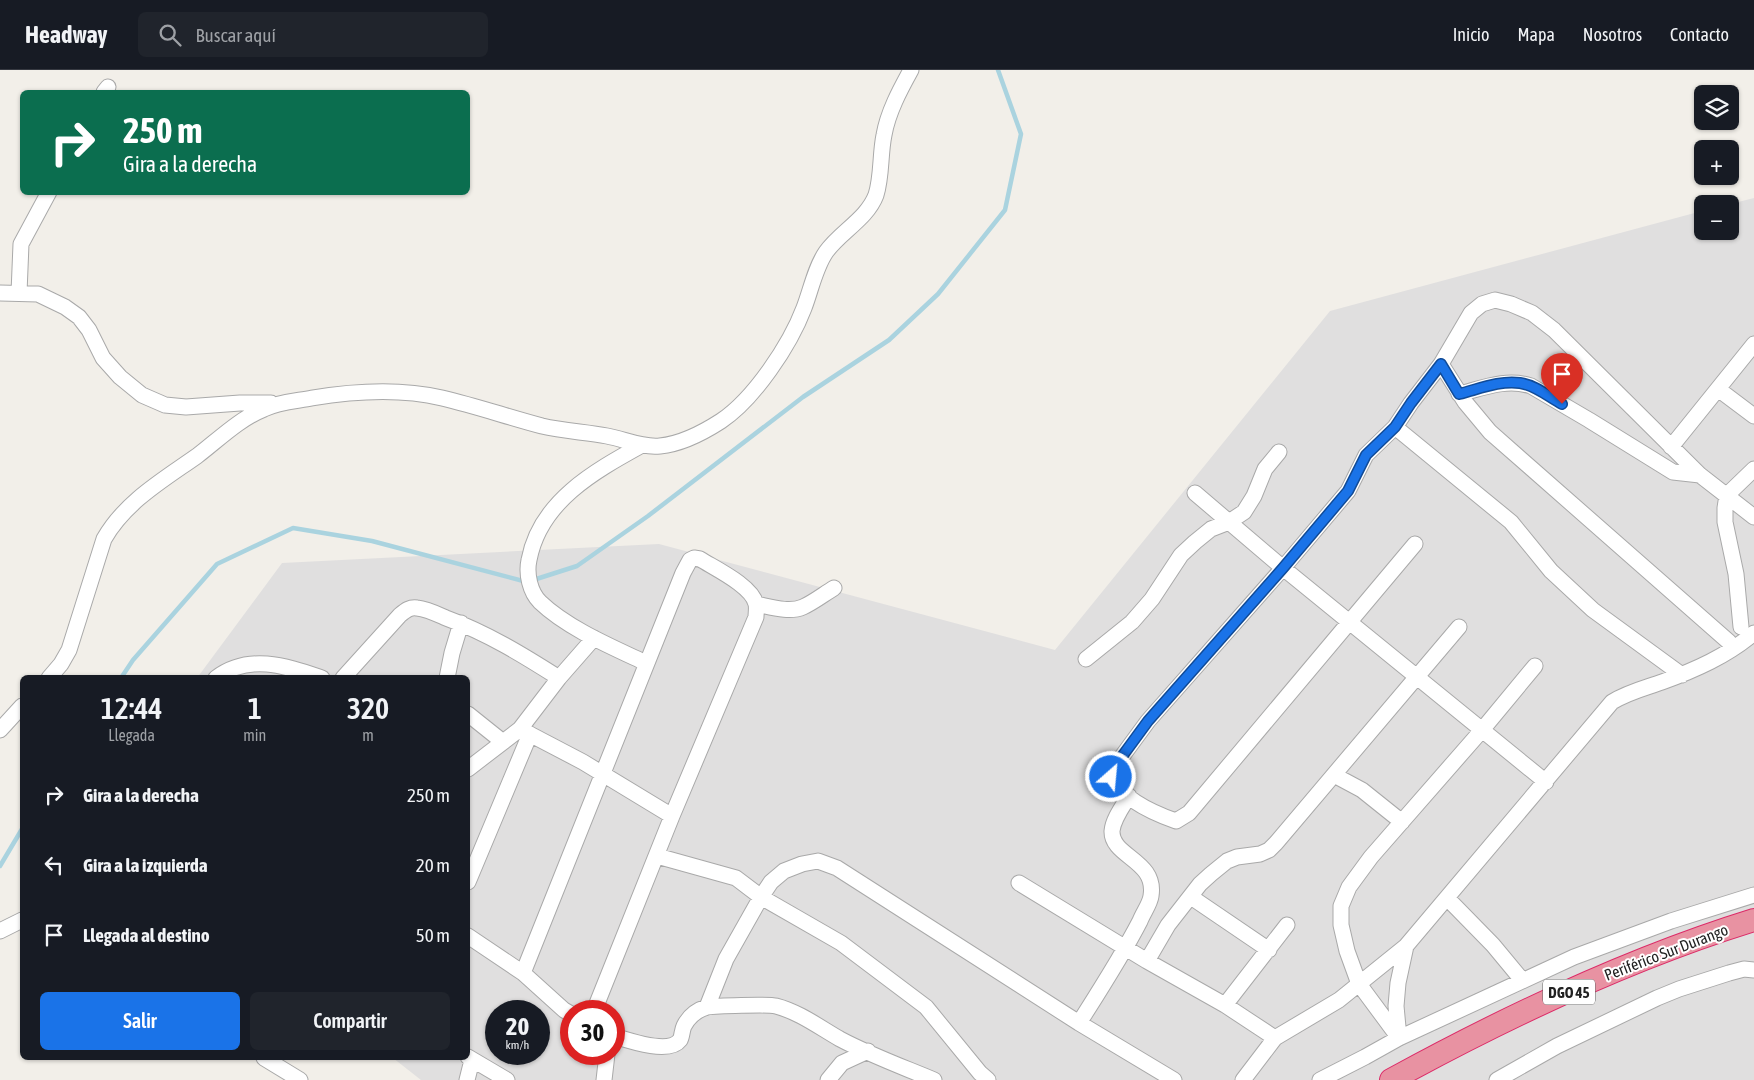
<!DOCTYPE html>
<html lang="es">
<meta charset="utf-8">
<style>
:root{--surface:#171b24;--page:#20242c;--text:#f1f3f6;--muted:#9ea1a6;--line:#363941;--accent:#1a73e8}
body{margin:0;font-family:"Asap Condensed",sans-serif;background:var(--page);color:var(--text);height:100vh;display:flex;flex-direction:column;font-size:19px;white-space:nowrap}
*{box-sizing:border-box;margin:0}
p{font-size:16px;color:var(--muted)}
.icon{flex:none;width:28px;height:28px;fill:none;stroke:currentColor;stroke-width:2;stroke-linecap:round;stroke-linejoin:round}
.map{position:relative;flex:1;overflow:hidden}
.side{position:absolute;left:20px;top:605px;width:450px;height:385px;display:flex;flex-direction:column;background:var(--surface);border-radius:8px;box-shadow:0 1px 4px #0004}
.side>*{flex:none}
.top-card{position:absolute;left:20px;top:20px;width:450px;height:105px;border-radius:8px;box-shadow:0 1px 4px #0004;background:#0b6e4f;color:#fff;overflow:hidden}
.controls{position:absolute;left:1694px;top:15px;display:grid;gap:10px}
.controls a{display:grid;place-items:center;width:45px;height:45px;border-radius:8px;background:var(--surface);box-shadow:0 1px 4px #0004;font-size:25px}
.speed{position:absolute;left:485px;top:930px;display:flex;gap:10px;font-size:25px;font-weight:700;text-align:center}
.speed>*{display:grid;place-content:center;width:65px;height:65px;border-radius:50%;background:var(--surface);box-shadow:0 1px 4px #0004;line-height:1}
.speed small{font-size:12px;font-weight:400}
.speed .limit{border:8px solid #d22;background:#fff;color:#111}
.pin{position:absolute;display:grid;place-items:center;width:42px;height:42px;color:#fff;margin:-51px -21px;border-radius:50% 50% 50% 0;rotate:-45deg;box-shadow:0 0 5px #0007}
.pin .icon{rotate:45deg}
.me{position:absolute;width:55px;margin:-28px;rotate:27deg;stroke-linejoin:round;filter:drop-shadow(0 0 4px #0008)}
.turn{display:flex;align-items:center;gap:18px;height:105px;padding:0 20px;font-size:22px}
.turn .icon{width:65px;height:65px;stroke-width:2.5}
.turn b{display:block;font-size:35px;line-height:42px}
.eta{display:flex;justify-content:space-evenly;align-items:center;height:85px;text-align:center}
.eta b{font-size:30px;font-weight:600;line-height:35px}
.button{display:flex;gap:10px;margin-top:auto;padding:10px 20px}
.button a{flex:1;height:58px;border-radius:8px;background:var(--accent);color:#fff;font-size:20px;font-weight:600;line-height:58px;text-align:center}
.button a+a{background:var(--page);color:var(--text)}
ul{padding:0;list-style:none}
li{display:flex;align-items:center;gap:15px;height:70px;padding:0 20px}
li div{flex:1}
li b{display:block;font-size:19px}
li em{font-style:normal}
header{display:flex;align-items:center;gap:30px;box-sizing:border-box;height:70px;padding:0 25px;background:var(--surface);border-bottom:1px solid var(--line)}
header strong{font-size:24px}
nav{display:flex;gap:28px;margin-inline-start:auto;font-size:18px}
.search{width:350px;height:45px;background:var(--page);display:flex;align-items:center;gap:12px;box-sizing:border-box;padding:0 18px;border-radius:8px;color:var(--muted);font-size:19px}
.map>svg:first-child{display:block}
.residential{fill:#e0dfdf;fill-rule:evenodd}
.lines{fill:none;stroke-linecap:round;stroke-linejoin:round}
.stream{stroke:#aad3df;stroke-width:4.5}
.minor-casing{stroke:#a9a9a9;stroke-width:17}
.highway-casing{stroke:#dc2a67;stroke-width:24}
.minor{stroke:#fff;stroke-width:15}
.highway{stroke:#e892a2;stroke-width:22}
.route-casing{stroke:#114b97;stroke-width:12}
.route{stroke:#1a73e8;stroke-width:9}
.labels{text-anchor:middle;dominant-baseline:central;stroke-width:4;stroke-linejoin:round;paint-order:stroke}
.shield{fill:#fff;stroke:#646464;stroke-width:1}
.shield-label{font-size:15px;font-weight:bold;fill:#222}
.street-label{font-size:16px;fill:#222;stroke:#fff}
</style>
<header>
<strong>Headway</strong>
<div class="search"><svg class="icon" aria-label="search" viewBox="0 0 24 24"><circle cx="10" cy="10" r="6"/><path d="M15 15l6 6"/></svg>Buscar aquí</div>
<nav><a>Inicio</a><a>Mapa</a><a>Nosotros</a><a>Contacto</a></nav>
</header>
<div class="map">
<svg width="1754" height="1010" viewBox="0 0 1754 1010">
<rect width="100%" height="100%" fill="#f2efe9"/>
<path class="residential" d="M1754 128V1010H421L393 988H468V608H197L282 493 659 474 1055 580 1330 241 1702 141V161H1730V134ZM496 941H539V984H496ZM571 941H614V984H571Z"/>
<g class="lines">
<path class="stream" d="M121 608 133 590 217 494 293 458 372 471 527 512 577 496 648 446 803 327 889 270 938 224 1005 140 1021 64 998 0
M0 796 22 759"/>
<defs>
<path id="minor" d="M104 22 108 17
M0 223 38 224 65 237 79 247 89 260 103 288 120 307 142 325 165 335 186 337 240 333H271
M19 223 21 174 49 122
M1441 294 1465 332 1490 362 1729 572
M1718 319 1754 346
M1459 324C1483 318 1506 308 1531 316L1589 350 1673 402 1700 405
M1395 357 1511 452 1551 501 1593 540 1682 605
M642 375C595 401 540 431 529 490 526 504 530 522 540 532 567 558 612 577 646 593
M1671 377 1754 274
M1195 423 1283 498 1546 712
M1415 474 1189 743 1176 751C1153 743 1123 729 1111 707L1115 696 1148 651 1283 498 1348 421 1366 385 1395 357 1411 333 1441 294 1471 243 1482 234 1495 230 1511 234 1532 243 1554 260 1700 405 1754 447
M756 534C771 537 789 543 803 537 814 532 824 524 834 518
M1741 557 1736 504 1725 452V438L1727 425 1754 399
M1086 589 1132 552 1152 529 1181 485 1195 472 1211 459 1229 452 1244 442 1254 426 1265 399 1279 382
M49 608 61 594 69 580 104 469C125 432 163 410 197 386 218 370 239 349 264 339 278 332 296 331 312 328 354 321 400 318 442 328 476 336 508 347 542 356 563 361 585 362 607 366 624 369 642 378 660 376 681 374 704 362 721 351 754 329 790 275 804 238 811 220 815 198 826 182 840 162 867 149 876 125 882 106 880 84 884 65 888 42 900 20 911 0
M216 608C249 583 286 596 322 608
M343 608 400 545C406 540 410 537 417 538 427 539 437 544 446 548 487 563 523 585 559 608
M447 608 452 583 461 553
M468 644 503 672
M520 659 583 692 672 746
M0 660 22 636
M468 699 520 659 559 608 594 568
M1334 705 1362 720 1402 752
M657 786 736 808 761 827 841 873 926 937 980 1003 988 1010
M468 812 530 664
M1019 813 1147 891 1225 935 1275 968
M1191 827 1269 880
M1447 828 1493 875 1522 910
M0 861 22 850
M468 866 523 903 564 940 571 944
M1147 891 1168 855 1200 814 1211 804 1227 791 1237 787 1260 784 1269 780 1276 773 1459 557
M523 903 683 503 690 490 694 488 700 489C716 499 752 516 756 534 757 538 756 543 756 547L672 746 594 941
M1225 935 1287 855
M707 937 726 889 761 827 771 812 784 801 802 794 818 791 837 798 1079 953 1174 1010
M1079 953C1100 920 1122 886 1140 851 1143 843 1150 834 1151 826 1157 790 1111 787 1112 761 1113 749 1123 736 1129 726
M614 966C627 970 669 985 680 970 682 967 682 960 684 956 689 946 697 940 707 937 715 936 768 934 776 936 799 942 819 957 840 969 870 985 903 997 934 1010
M1399 968 1359 914 1347 881 1341 855V836L1349 817 1371 787 1482 660 1535 596
M1399 968 1396 936 1398 913 1406 876
M468 987 507 1010
M264 988 300 1010
M467 1010 472 990
M604 1010 607 984
M828 1010 842 993 868 981
M1243 1010 1275 968 1339 930 1406 876 1612 632C1628 622 1645 618 1662 612 1695 600 1727 586 1754 563
M1320 1010 1365 987 1399 968 1574 887 1671 851 1754 825
M1497 1010 1557 976 1657 928 1679 919 1729 903 1744 899 1754 900"/>
<path id="highway" d="M1391 1010C1506 947 1628 889 1754 850"/>
</defs>
<use href="#minor" class="minor-casing"/>
<use href="#highway" class="highway-casing"/>
<use href="#minor" class="minor"/>
<use href="#highway" class="highway"/>
</g>
<g class="lines">
<defs>
<path id="route" d="M1111 707 1115 696 1148 651 1283 498 1348 421 1366 385 1395 357 1411 333 1441 294 1459 324C1479 319 1500 310 1520 313 1535 315 1549 327 1562 334"/>
</defs>
<use href="#route" class="route-casing"/>
<use href="#route" class="route"/>
</g>
<g class="labels">
<rect class="shield" x="1543" y="909.5" width="52" height="25" rx="4"/>
<g class="shield-label">
<text x="1569" y="922">DGO 45</text>
</g>
<g class="street-label">
<text transform="translate(1666 882) rotate(-21)">Periférico Sur Durango</text>
</g>
</g>
</svg>
<div class="controls">
<a><svg class="icon" aria-label="layers" viewBox="0 0 24 24"><path d="M12 4l9 5-9 5-9-5zM3 14l9 5 9-5"/></svg></a>
<a>+</a>
<a>−</a>
</div>
<div class="speed"><div>20<small>km/h</small></div><div class="limit">30</div></div>
<div class="pin" style="left:1562px;top:334px;background:#d93025"><svg class="icon" aria-label="arrive" viewBox="0 0 24 24"><path d="M6 21V4h12l-3 4 3 4H6"/></svg></div>
<svg class="me" style="left:1111px;top:707px" viewBox="-20 -20 40 40"><circle r="17" fill="#1a73e8" stroke="#fff" stroke-width="3"/><path d="M0-11L8 9 0 5-8 9z" fill="#fff"/></svg>
<div class="top-card">
<div class="turn"><svg class="icon" aria-label="right" viewBox="0 0 24 24"><path d="M7 20v-9h11M14 6l5 5-5 5"/></svg><div><b>250 m</b>Gira a la derecha</div></div>
</div>
<section class="side">
<div class="eta">
<div><b>12:44</b><p>Llegada</p></div>
<div><b>1</b><p>min</p></div>
<div><b>320</b><p>m</p></div>
</div>
<ul>
<li><svg class="icon" aria-label="right" viewBox="0 0 24 24"><path d="M7 20v-9h11M14 6l5 5-5 5"/></svg><div><b>Gira a la derecha</b></div><em>250 m</em></li>
<li><svg class="icon" aria-label="left" viewBox="0 0 24 24"><path d="M17 20v-9H6M10 6l-5 5 5 5"/></svg><div><b>Gira a la izquierda</b></div><em>20 m</em></li>
<li><svg class="icon" aria-label="arrive" viewBox="0 0 24 24"><path d="M6 21V4h12l-3 4 3 4H6"/></svg><div><b>Llegada al destino</b></div><em>50 m</em></li>
</ul>
<div class="button"><a>Salir</a><a>Compartir</a></div>
</section>
</div>
